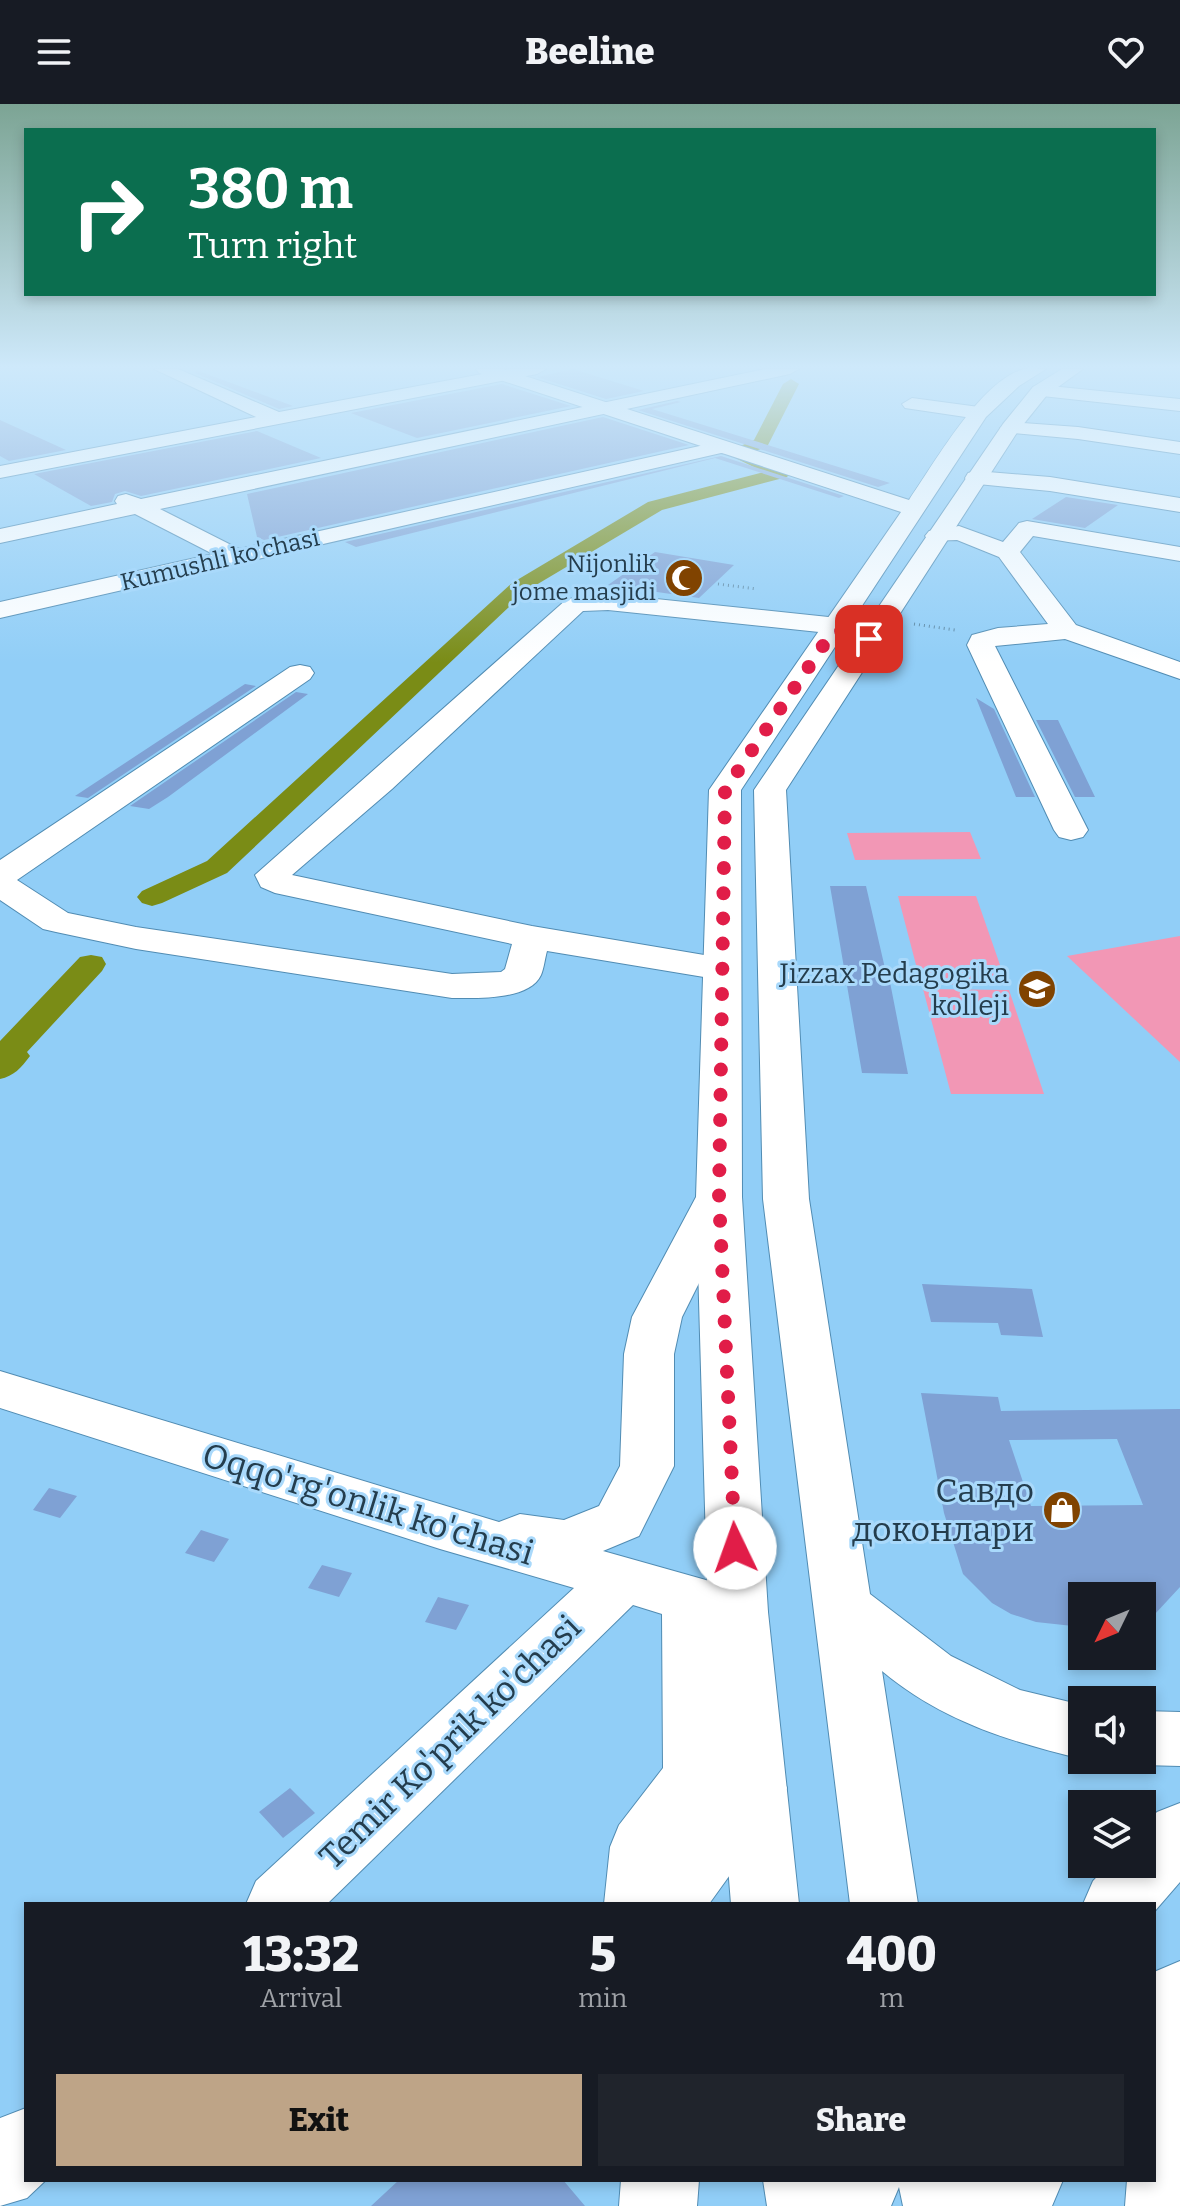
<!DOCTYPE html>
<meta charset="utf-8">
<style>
:root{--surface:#171b24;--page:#20242c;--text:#f1f3f6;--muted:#9ea1a6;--accent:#bea487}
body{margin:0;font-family:Bitter,serif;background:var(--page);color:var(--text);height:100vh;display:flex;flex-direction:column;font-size:30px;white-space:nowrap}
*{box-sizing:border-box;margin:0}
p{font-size:26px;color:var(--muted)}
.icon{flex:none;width:44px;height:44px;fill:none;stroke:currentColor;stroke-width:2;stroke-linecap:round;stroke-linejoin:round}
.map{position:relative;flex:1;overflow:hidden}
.side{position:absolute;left:24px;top:1798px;width:1132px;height:280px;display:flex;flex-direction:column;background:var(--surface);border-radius:0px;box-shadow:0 4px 12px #0003}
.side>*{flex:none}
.guide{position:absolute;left:24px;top:24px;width:1132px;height:168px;border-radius:0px;box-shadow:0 4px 12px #0003;background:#0b6e4f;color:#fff;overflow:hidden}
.needle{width:52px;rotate:227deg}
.fabs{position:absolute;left:1068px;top:1478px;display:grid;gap:16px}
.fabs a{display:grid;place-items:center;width:88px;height:88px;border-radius:0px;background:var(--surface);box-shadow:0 4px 12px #0003;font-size:40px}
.pin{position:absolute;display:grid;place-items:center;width:68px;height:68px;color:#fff;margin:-34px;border-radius:16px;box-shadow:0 4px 12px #0006}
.me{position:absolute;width:88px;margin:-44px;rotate:357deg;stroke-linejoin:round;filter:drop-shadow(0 0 6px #0008)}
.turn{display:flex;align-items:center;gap:28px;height:168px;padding:0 32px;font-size:36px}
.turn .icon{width:104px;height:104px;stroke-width:2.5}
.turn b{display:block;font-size:56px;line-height:68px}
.eta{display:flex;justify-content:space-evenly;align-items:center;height:136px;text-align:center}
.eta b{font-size:48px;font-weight:800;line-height:56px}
.action{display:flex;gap:16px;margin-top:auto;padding:16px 32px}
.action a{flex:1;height:92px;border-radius:0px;background:var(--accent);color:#111;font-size:32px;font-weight:800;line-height:92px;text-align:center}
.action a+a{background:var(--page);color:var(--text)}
header{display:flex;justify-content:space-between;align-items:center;height:104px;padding:0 32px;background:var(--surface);font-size:36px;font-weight:800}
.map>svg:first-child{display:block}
.green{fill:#f297b5}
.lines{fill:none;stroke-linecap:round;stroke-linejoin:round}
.canal{fill:#7a8c16;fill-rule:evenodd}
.building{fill:#7fa1d4;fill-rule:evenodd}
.minor-casing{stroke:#518cb3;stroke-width:2}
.major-casing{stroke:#518cb3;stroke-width:2}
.path{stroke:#5b87a3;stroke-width:3;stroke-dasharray:1 4;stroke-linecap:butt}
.minor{fill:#fff;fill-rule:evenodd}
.major{fill:#fff;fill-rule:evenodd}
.route{stroke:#e11d48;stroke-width:14;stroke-dasharray:0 25.2}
.labels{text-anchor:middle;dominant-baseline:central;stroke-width:6;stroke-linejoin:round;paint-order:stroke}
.far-street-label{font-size:24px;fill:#243d4d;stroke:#a9d9fb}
.far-poi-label{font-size:24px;fill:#243d4d;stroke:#a9d9fb;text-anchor:end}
.poi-label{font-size:28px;fill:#243d4d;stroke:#a9d9fb;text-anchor:end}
.near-poi-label{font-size:34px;fill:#243d4d;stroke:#a9d9fb;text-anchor:end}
.near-street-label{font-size:34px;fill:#243d4d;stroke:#a9d9fb}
</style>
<header><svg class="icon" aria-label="menu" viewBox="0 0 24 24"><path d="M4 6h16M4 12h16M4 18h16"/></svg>Beeline<svg class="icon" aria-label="heart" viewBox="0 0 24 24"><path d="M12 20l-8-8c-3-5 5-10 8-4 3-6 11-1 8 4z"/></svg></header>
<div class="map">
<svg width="1180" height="2102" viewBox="0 0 1180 2102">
<rect width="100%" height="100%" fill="#91cef7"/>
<path class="green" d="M970 728 981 755 855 756 847 729Z
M898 792H976L1007 881 921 880Z
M1180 832V958L1067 852Z
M923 885 1009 886 1044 990H951Z"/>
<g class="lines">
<path class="canal" d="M791 275 799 280 767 343 749 349 787 365 790 369 787 373 662 406 526 487 227 769 162 799 152 802 142 799 137 793 142 787 207 757 512 479 648 398 764 368 725 349 754 336 783 280Z
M91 851 102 853 106 860 102 867 27 948 30 952C21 964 14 972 0 975V937L80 853Z"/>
</g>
<path class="building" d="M573 265 644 287 606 295 537 273Z
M196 266 293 302 279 305 195 269Z
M502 280 571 302 417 334 351 309Z
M677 297 681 298 652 305 890 379 878 383 638 306Z
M603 313 689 341 264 436 257 433 247 390Z
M0 316 66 346 9 357 0 352Z
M257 327 321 354 141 392 125 387 115 390 112 398 91 402 34 370Z
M721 352 844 392 839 394 715 354 356 443 345 438Z
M1066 393 1118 401 1085 424 1032 415Z
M655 448 734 461 699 494 608 481Z
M245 580 256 582 88 694 75 692Z
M296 588 308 590 168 693 149 705 130 702Z
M976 594 994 605 1035 693H1016Z
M1036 616H1058L1095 693H1075Z
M830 782H866L887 873H889L908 970 862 969Z
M922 1180 1032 1185 1043 1233 1001 1231 998 1219 931 1218Z
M921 1289 998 1293 1001 1307 1180 1305V1483L1142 1524V1492H1082V1523L1036 1518 1011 1510 992 1499 963 1470 944 1409ZM1117 1335 1143 1401 1031 1402 1009 1336Z
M49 1384 77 1392 60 1414 33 1406Z
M201 1426 229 1435 214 1458 185 1449Z
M322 1461 352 1469 339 1493 308 1484Z
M438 1493 469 1501 456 1526 425 1518Z
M290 1684 315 1709 283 1734 259 1708Z
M399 2076H563L585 2102H371Z"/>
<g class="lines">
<defs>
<path id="minor" d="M154 265H178L279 308 509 265H546L537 270 0 374V362L256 313Z
M765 265H799L790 270 160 405 239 445 722 337 739 342 742 346 739 350 721 349 0 514V498L213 450 135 410 0 439V425L117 400 115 397 118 392 126 390 141 395Z
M1040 281 1180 295V307L1033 291 1031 287 1033 283Z
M912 294 979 303 989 309 979 315 905 304 902 300Z
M1010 318 1078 323 1180 338V350L1078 335 1003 328 1000 324Z
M976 367 1050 373 1180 394V408L1050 387 968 379 965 374 968 369Z
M1027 417 1180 443V457L1033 432 1020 448 1076 521 1180 558V575L1065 535 995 542 1088 726 1083 733 1071 736 1059 733 1054 726 967 541 972 531 998 524 1048 520 999 453 957 436 929 437 925 432 929 427 959 422 1003 438 1019 419Z
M608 490 876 518 885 520 889 526 885 532 876 534 608 506 583 507 392 685 292 771 532 822 722 854 735 857 741 865 735 873 722 876 547 847C545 854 544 864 541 871 529 897 475 894 452 894L136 845 56 828 43 825 0 796V756L290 563 300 561 310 563 314 569 310 575 17 776 68 809 136 823 452 870 501 868 505 865 512 840 275 789 261 783 255 771 567 495Z
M719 1079 735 1083 742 1093 682 1213 674 1250V1362L639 1432 603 1447 759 1491 768 1508 759 1525 738 1532 722 1527 727 1670 732 1664 755 1655 778 1664 787 1684 778 1704 709 1800H604L610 1743 619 1721 663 1664 662 1510 633 1501 327 1800H246L256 1777 574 1484 440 1445 0 1304V1267L499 1418 520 1410 564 1416 599 1402 620 1362 624 1250 632 1213 696 1093 703 1083Z
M26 2004V2076H46L27 2094 0 2102V2014Z
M621 2076H699L697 2102H619Z"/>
<path id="major" d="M476 265H503L909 396C934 360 979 280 1021 266 1029 263 1039 265 1046 265L1019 282 986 313 741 686 742 1093 768 1508 799 1800H731L708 1508 696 1093 709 686 901 408 479 269Z
M1062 265H1083L1047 291 1018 327 786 686 809 1095 870 1490 951 1552 1020 1586 1082 1601V1655C1008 1637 942 1617 882 1567L918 1800H850L763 1095 754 686 1003 320 1033 283Z
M1142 1607 1180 1608V1662L1142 1661 1127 1656H1142Z
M1180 1699V1778L1154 1808V1800H1083L1093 1777 1109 1760H1142V1724L1157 1708Z
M1180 1857V2102H1125L1127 2076H1154V1868Z
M763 2076H1063L1052 2102H903L899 2083 891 2102H767Z"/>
</defs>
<use href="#minor" class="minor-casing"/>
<use href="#major" class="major-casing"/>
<path class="path" d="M718 480 757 485
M914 520 955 526"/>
<use href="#minor" class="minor"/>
<use href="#major" class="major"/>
</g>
<linearGradient id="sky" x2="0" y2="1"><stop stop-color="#7ca494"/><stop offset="0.47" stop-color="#cee9fb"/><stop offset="1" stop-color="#cee9fb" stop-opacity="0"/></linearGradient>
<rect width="1180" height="559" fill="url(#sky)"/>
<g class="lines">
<path class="route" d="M735 1444 719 1093 725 686 831 530C843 525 860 525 869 535"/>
</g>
<defs>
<symbol id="mosque-disc" viewBox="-11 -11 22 22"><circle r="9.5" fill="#804300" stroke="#a9d9fb"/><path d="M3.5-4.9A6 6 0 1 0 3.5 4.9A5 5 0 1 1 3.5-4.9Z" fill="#fff"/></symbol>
<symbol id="university-disc" viewBox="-11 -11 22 22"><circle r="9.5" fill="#804300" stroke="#a9d9fb"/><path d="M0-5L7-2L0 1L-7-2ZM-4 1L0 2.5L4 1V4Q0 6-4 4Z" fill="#fff"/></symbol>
<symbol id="shop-disc" viewBox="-11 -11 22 22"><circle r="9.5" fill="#804300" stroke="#a9d9fb"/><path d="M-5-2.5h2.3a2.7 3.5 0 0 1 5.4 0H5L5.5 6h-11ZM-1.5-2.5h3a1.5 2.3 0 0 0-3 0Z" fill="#fff"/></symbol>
</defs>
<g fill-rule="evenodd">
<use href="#mosque-disc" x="662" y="452" width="44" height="44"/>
<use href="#university-disc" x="1015" y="863" width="44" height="44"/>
<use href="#shop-disc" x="1040" y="1384" width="44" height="44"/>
</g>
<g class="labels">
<g class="far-street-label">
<text transform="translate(220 456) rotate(-13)">Kumushli ko'chasi</text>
</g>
<g class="far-poi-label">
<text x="656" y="460">Nijonlik<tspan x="656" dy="28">jome masjidi</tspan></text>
</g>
<g class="poi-label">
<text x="1009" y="869">Jizzax Pedagogika<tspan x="1009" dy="32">kolleji</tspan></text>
</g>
<g class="near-poi-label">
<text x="1034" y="1386">Cавдо<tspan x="1034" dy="39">доконлари</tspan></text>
</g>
<g class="near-street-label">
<text transform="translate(368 1400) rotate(17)">Oqqo'rg'onlik ko'chasi</text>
<text transform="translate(450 1638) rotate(-44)">Temir Ko'prik ko'chasi</text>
</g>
</g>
</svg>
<div class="fabs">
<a><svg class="needle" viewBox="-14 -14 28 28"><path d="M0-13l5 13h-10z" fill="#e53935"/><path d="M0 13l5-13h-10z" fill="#9ea1a6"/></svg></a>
<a><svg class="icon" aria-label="sound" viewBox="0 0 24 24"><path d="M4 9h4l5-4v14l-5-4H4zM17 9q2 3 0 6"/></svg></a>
<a><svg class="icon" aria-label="layers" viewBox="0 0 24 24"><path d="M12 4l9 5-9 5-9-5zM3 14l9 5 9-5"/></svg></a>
</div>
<div class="pin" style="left:869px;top:535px;background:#d93025"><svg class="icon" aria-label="arrive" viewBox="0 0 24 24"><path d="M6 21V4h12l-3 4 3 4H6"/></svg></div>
<svg class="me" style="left:735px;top:1444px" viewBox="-20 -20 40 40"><circle r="19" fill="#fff"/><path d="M0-13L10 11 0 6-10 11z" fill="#e11d48"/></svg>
<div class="guide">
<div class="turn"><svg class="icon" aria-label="right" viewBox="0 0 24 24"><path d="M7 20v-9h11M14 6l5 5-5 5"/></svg><div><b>380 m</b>Turn right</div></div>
</div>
<section class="side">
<div class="eta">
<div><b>13:32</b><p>Arrival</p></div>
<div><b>5</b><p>min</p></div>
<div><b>400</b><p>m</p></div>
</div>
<div class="action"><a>Exit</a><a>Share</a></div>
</section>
</div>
